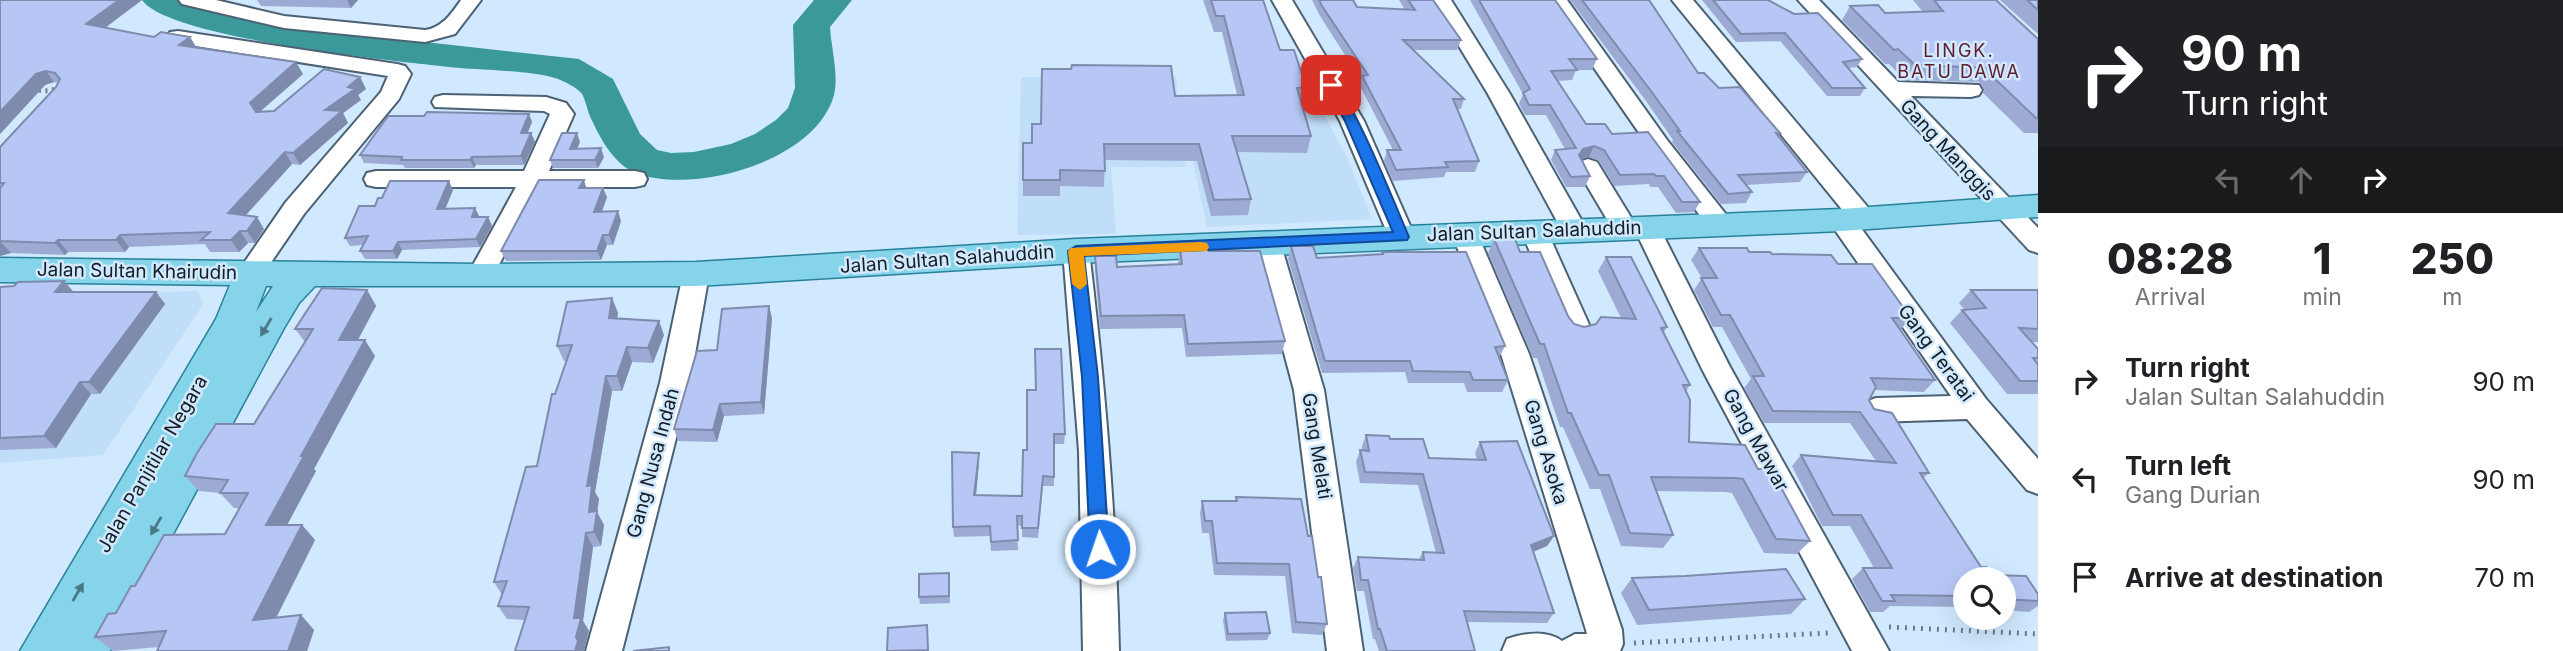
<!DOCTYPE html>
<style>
:root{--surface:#fff;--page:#f2f2f2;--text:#202124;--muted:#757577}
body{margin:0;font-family:Inter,sans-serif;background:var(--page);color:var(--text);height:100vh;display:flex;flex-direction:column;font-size:26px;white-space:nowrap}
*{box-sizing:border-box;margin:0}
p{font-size:23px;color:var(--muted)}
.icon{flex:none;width:38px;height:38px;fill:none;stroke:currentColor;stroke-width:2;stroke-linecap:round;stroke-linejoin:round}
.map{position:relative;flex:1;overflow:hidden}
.side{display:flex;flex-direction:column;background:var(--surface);width:525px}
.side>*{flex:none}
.banner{background:#202124;color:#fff;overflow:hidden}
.tools{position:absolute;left:1953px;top:567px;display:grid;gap:14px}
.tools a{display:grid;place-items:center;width:63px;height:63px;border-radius:50%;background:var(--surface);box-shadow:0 7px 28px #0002;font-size:35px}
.pin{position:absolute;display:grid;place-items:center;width:60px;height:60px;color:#fff;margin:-30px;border-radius:14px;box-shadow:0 4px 10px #0006}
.me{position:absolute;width:77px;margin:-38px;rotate:357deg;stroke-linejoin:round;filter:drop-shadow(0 0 5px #0008)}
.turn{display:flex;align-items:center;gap:24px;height:147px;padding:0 28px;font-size:32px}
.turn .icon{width:91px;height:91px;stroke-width:2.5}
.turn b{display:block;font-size:49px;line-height:60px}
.lanes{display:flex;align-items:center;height:66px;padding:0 28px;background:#0003;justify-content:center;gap:35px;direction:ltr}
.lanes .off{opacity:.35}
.eta{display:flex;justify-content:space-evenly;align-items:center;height:119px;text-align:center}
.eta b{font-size:42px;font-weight:800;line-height:49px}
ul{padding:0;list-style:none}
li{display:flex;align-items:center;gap:21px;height:98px;padding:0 28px}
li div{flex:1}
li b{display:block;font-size:26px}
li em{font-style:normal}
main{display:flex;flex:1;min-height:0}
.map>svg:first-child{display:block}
.built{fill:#c0def8}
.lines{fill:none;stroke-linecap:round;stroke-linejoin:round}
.river{fill:#3b9999;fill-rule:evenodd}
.minor-casing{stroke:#4c6173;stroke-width:4}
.major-casing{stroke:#28819a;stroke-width:3}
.path-far1{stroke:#6d7d8b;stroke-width:3.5;stroke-dasharray:2 4.5;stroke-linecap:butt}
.path{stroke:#6d7d8b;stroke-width:5;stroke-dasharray:2 6;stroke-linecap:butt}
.minor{fill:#fff;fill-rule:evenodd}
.major{fill:#85d4e9;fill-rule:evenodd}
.wall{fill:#9dabd4}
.shaded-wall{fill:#7f8bac}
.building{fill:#b6c7f6;stroke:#7f8bac;stroke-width:2}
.oneway{fill:#4c7886}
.route{fill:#1a73e8;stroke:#114b97;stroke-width:2}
.slow{fill:#f59e0b}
.labels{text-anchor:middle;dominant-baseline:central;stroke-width:5;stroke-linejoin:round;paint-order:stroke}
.far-neighbourhood-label{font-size:18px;letter-spacing:2px;fill:#601b2b;stroke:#d0e9fe}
.street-label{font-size:19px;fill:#131b23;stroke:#d0e9fe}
</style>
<main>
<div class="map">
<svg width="2038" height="651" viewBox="0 0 2038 651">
<rect width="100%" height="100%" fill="#d0e9fe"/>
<path class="built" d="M1021 77H1176L1185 167H1111L1116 234 1017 235Z
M1181 107H1320L1347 157 1372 219 1207 227Z
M197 291 204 303 103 455 0 463V376L79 294Z"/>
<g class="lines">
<path class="river" d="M142 0H188L236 15 425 42 579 59 613 79 640 134 657 150 671 153 694 152 731 144 755 134 776 120 788 108 795 88 793 25 814 0H852L830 27C831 47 839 75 834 95 816 161 696 194 638 174 613 165 599 136 589 114 587 108 585 99 582 94 578 88 562 80 555 78 532 71 485 70 460 68 405 62 169 39 142 0Z"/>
<defs>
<path id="minor" d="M179 0H216L284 16 425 30C442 28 452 13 461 0H481L455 34 425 42 284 28 182 4Z
M1272 0H1292L1364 121 1415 237 1411 243 1402 246 1393 243 1389 237 1340 121Z
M1431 0H1451L1510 94 1587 230 1583 236 1574 239 1565 236 1488 94Z
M1547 0H1567L1667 140 1728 217 1732 223 1728 229 1719 232 1710 229 1651 150Z
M1672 0H1693L1871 211 1875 217 1871 223 1858 224 1986 399 2038 459V494L2027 490 1967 419 1876 422 1865 418 1861 410 1865 402 1876 398 1951 396 1828 220 1832 214 1844 212Z
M1798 0H1819L1898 82 1979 85 1982 90 1979 95 1971 97 1911 96 2038 228V253L2029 250Z
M178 31 397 64 405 66 411 74 399 99 304 214 259 280 250 282 241 280 237 273 286 202 381 92 388 76 170 42 167 37 170 32Z
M443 95 546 97 566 103 574 114 549 171H635L644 173 647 179 644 185 635 187H541L489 283 480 285 471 283 467 276 516 187H376L367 185 364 179 367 173 376 171H524L550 114 544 111 435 107 432 102 435 97Z
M1588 159 1597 162 1635 224 1646 218 1655 221 1659 227 1730 367 1889 651H1852L1702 369 1635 230 1624 236 1615 233 1576 167 1579 162Z
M1534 222 1543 225 1547 231 1591 329 1587 336 1577 339 1567 336 1563 329 1521 231 1525 225Z
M1465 226 1474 229 1478 235 1529 354 1622 630 1623 644 1620 651H1502L1507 639C1524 633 1547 630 1562 641L1575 634H1587L1586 630 1501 354 1452 235 1456 229Z
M1268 236 1277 239 1281 245 1324 390 1363 651H1327L1294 390 1255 245 1259 239Z
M1076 242 1085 245 1089 251C1105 384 1116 517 1119 651H1083L1079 451 1063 251 1067 245Z
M696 265 705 267 709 274 690 383 622 651H586L660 383 683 274 687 267Z"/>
<path id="major" d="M2038 195V217L1841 231 1076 263 696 286H315L299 303 284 328 110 651H20L216 319 230 285 0 282V258L480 264 696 262 1076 239 1841 209ZM266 286H273L256 312Z"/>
</defs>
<use href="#minor" class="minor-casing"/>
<use href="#major" class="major-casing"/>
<path class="path-far1" d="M54 92 40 91 59 88"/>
<path class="path" d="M1889 627 2038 634
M1634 643 1828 633"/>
<use href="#minor" class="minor"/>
<use href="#major" class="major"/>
</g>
<path class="wall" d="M0 0H142L105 28 154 37H190L196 47 303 74 260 112 274 111 360 77 366 89 358 95 361 100 343 113 348 123 300 165 292 164 245 215 264 229 255 243H248L239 252H210L205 244 129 247 125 252H68L65 255 11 253 0 256V147L56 87 58 83 54 82 45 85 0 134Z
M257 0H358L351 8 261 6Z
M1203 0H1263L1280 50 1306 87 1302 104 1311 136 1307 153 1237 152 1251 199 1248 215 1211 216 1197 161 1105 160 1104 187 1060 186V196H1023V143H1032L1041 124 1175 96 1237 95 1222 32H1214Z
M1312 0H1353L1357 7 1405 10 1399 0H1433L1461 40 1457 50H1414L1464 99 1461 109H1457L1479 161 1475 172H1446L1444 177 1393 181 1384 161 1387 150H1393L1360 86 1361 80 1320 16Z
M1470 0H1555L1597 59 1592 70H1576L1572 80 1557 81 1586 124 1612 134 1700 202 1694 212 1676 213 1658 187H1650L1649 184 1614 186 1599 161 1589 157 1581 159 1590 176 1585 187H1566L1551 160 1555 150 1565 149 1546 115H1525L1519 104 1523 94Z
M1570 0H1649L1698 73 1780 133 1778 136 1807 172 1800 182 1746 185 1752 192 1746 203 1721 204 1672 142 1673 140 1646 101Z
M1702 0H1768L1862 59 1857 67 1849 68 1865 88 1860 96H1827L1780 41 1736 42Z
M1913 0H1996L2038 39V133H2024L1983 93 1984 89 1979 82 1905 80 1889 64H1885L1842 20 1850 6 1885 13 1923 12Z
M2000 0H2038V34Z
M529 114 532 122 527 133H531L535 142 524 165H476L474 168H405L403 165 364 163 360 155Z
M580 142 577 149 604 157 598 168H553L550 160Z
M587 188 607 197 602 212 621 221 613 245H607L601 260 506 261 501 251Z
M453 190 445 209 475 208 479 217H488L492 226 480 247 402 250 397 259H365L360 251 363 245 350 246 345 238 375 206Z
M1494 239 1520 252 1574 324 1584 327 1621 318 1598 271 1606 257 1667 327 1664 332 1690 385 1686 391 1689 442 1758 469 1810 541 1797 554 1764 553 1732 493 1725 492 1656 491 1673 535 1663 548 1621 546 1600 489H1590L1563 427H1560L1537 358H1533L1488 253Z
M1291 246 1317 258 1381 254 1382 252 1505 346 1499 358 1508 380 1502 392H1467L1464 383H1408L1405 372 1322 373 1288 259Z
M1180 248 1209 251 1285 341 1282 354 1186 357 1182 328 1100 329 1095 269V256L1117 267 1178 264Z
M1699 248H1747L1749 252H1770L1772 254 1831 255 1838 264H1872L1911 318 1900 330 1935 380 1924 392 1874 390 1869 400 1874 409 1892 413 1929 473 1923 478 1981 567H1986L1991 575 2026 576 2038 594V606L2029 612 2004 610V579H1965V607L1890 606 1883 612H1870L1852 579 1863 568H1874L1850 526H1822L1792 466 1801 455 1876 461 1850 423H1764L1744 388 1751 379 1722 327H1713L1694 290 1702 278 1691 260Z
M64 281 74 292H156L165 304 100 394H91L56 448 0 450V287Z
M367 290 376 306 358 340 375 356 314 469 316 471 287 525H302L315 540 276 618 301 615 314 630 307 651H157L159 647 113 651 95 637 116 613 135 586 225 534 239 508H234L220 493 199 491 185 476 254 424 305 342 295 329Z
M1971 290H2038V342H2031L2038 349V394H2007L1950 323 1962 310 1964 309 1959 303Z
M612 298 618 313 617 319 664 335 653 363 632 362 622 391H612L595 492 599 499 597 512 604 525 601 546 593 547 583 621 589 631 584 650 525 620 507 619 498 606 502 595 494 582 537 466 555 394 567 361H564L557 346Z
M772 318 764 414 724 416 717 442 678 441 674 429 717 350Z
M1027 390 1065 434 1064 444H1054V486H1043L1038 538 1022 537V526L1017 525 1018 550 991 551 990 536 954 537 953 527 979 453V463L976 495 1022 496 1027 450Z
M1366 435 1390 439 1429 458 1477 460 1475 453 1480 442 1554 536 1547 546 1534 552 1554 613 1547 623 1467 622 1475 651H1379L1375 639H1373L1364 591H1357L1353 568 1358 557 1419 559 1423 552 1436 553 1418 485 1360 483 1356 462 1360 450H1362V446Z
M1236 497 1308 536 1318 577 1327 624 1322 635 1292 633 1285 576 1214 575 1209 533H1202L1200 513 1202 501H1235Z
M949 573 950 603 920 604 919 597Z
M1632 578 1805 599 1791 614 1637 625 1621 593Z
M1225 613 1270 633 1267 640 1226 641 1223 620Z"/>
<path class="shaded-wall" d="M119 0H142L94 36 86 24Z
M347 0H358L351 8Z
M190 37 197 49 179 45Z
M296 62 303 74 257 114 250 103Z
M46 71 54 82 45 85 0 134V112L36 74Z
M360 77 366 89 358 95 361 100 343 113 348 123 300 165 293 153 325 110 348 87Z
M529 114 532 122 524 142 521 133Z
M531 133 535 142 524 165 521 156Z
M577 133 580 142 573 157 570 149Z
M1594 146 1589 157 1578 160 1579 155 1583 149Z
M601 148 604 157 598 168 595 160Z
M285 152 292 164 237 225 228 213Z
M472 157 476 165 474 168 470 160Z
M584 180 587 190 579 188Z
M449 181 453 190 442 217 437 209Z
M603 188 607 197 598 221 594 212Z
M475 208 479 216 475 225 472 217Z
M618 211 621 221 613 245 609 235Z
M257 217 264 229 255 243 247 231Z
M488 217 492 226 480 247 476 239Z
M240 231 248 243 239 252 231 240Z
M120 235 129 247 125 252 116 240Z
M603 235 607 245 601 260 597 251Z
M58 240 68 252 65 255 55 243Z
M0 241 11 253 0 256Z
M398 242 402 250 397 259 393 251Z
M64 281 74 293 55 292Z
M367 290 376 306 349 356 339 340Z
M156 292 165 304 100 394 89 382Z
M612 298 618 313 614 333 609 318Z
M769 306 772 318 764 414 761 402Z
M659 321 664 335 653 363 648 348Z
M365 340 375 356 314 469 316 471 279 540 266 525 301 456Z
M627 347 632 362 622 391 617 376Z
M606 376 612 391 595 492 599 499 597 512 604 525 601 546 594 532 589 512 587 486Z
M80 382 91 394 56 448 44 436Z
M720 404 724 416 717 442 713 430Z
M979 453V463L975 505 974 495Z
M302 525 315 540 268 634 253 620Z
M586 533 593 547 583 621 589 631 584 651H575L576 637 574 618Z
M1554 536 1547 546 1524 555 1531 545Z
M301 615 314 630 307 651H288Z"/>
<path class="building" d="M0 0H119L86 24 154 37 161 32 190 37 179 45 296 62 250 103 256 112 274 111 324 69 360 77 348 87 355 89 325 110 342 111 293 153 285 152 228 213 257 217 247 231H240L231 240H201L210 232 120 235 116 240H58L55 243 0 241V188L4 183H0V147L56 87 60 79 55 73 46 71 36 74 0 112Z
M1211 0H1263L1280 50H1294L1306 87 1297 88 1311 136H1232L1251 199 1214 200 1199 144H1104L1105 171 1060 170V180H1023V143H1032V124H1041L1042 69H1071L1072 65 1171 66 1175 96 1244 95 1224 16H1216Z
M1319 0H1353L1357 7 1415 10 1408 0H1433L1461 40H1403L1464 99H1453L1479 161 1445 162 1448 167 1396 170 1387 150H1401L1362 76 1368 75 1322 6Z
M1479 0H1555L1597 59H1569L1577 70 1551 71 1586 124H1605L1612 134 1648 132 1700 202H1682L1664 176H1656L1654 174 1620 175 1604 150 1594 146 1583 149 1579 155 1590 176 1571 177 1555 150 1576 148 1550 105H1529L1523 93 1530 89Z
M1582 0H1649L1698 73H1704L1719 88 1740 87 1780 133H1776L1807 172 1738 175 1752 192 1728 194 1677 131H1680L1651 91Z
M1713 0H1768L1794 14 1818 13 1862 59 1843 62 1865 88H1832L1785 33 1741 34Z
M1934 0H1996L2038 39V118H2036L1994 78 1995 74 1990 68 1915 65 1898 49 1894 50 1850 6 1878 5 1885 13 1943 11Z
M2027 0H2038V10Z
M427 112 529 114 521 133H531L521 156 472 157 470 160H401L402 157 360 155 388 116H424Z
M562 133H577L570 149 601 148 595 160H550Z
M539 180H584L579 188H603L594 212 618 211 609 235H603L597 251H501Z
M390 181H449L437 209 475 208 472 217H488L476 239 398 242 393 251H360L368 236 345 238 359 206H375L378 198H382Z
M1494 239H1515L1520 252H1540L1568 316 1574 324 1584 327 1596 324 1601 317 1636 319 1606 257H1631L1667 327 1661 328 1690 385H1683L1690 400 1689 442 1745 445 1758 469H1771L1810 541 1776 539 1743 479 1735 478 1651 477 1673 535 1630 533 1609 475H1599L1571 413H1568L1544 344H1540Z
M1291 246H1313L1317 258 1383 254 1382 252H1466L1504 343 1505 346 1495 347 1508 380H1473L1470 372 1413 371 1410 361H1325Z
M1208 247 1209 251H1260L1285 341 1188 344 1184 315 1101 316 1095 256H1116L1117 267 1182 264 1180 248Z
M1699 248H1747L1749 252H1770L1772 254 1831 255 1838 264H1872L1911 318H1892L1935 380 1871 378 1876 387 1869 400 1874 409 1892 413 1929 473H1920L1981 567H1986L1991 575 2026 576 2038 594V601L2004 599V579H1965V596L1891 595 1895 601H1882L1863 568H1892L1861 515H1833L1801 455 1896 463 1860 412 1773 411 1753 376H1764L1730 315H1721L1701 278H1717Z
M64 281 55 292H156L89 382H80L44 436 0 438V287L14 286 18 282Z
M322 288 367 290 339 340H365L301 456H304L266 525H302L253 620 301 615 288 651H157L166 631 95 637 108 614 116 613 131 586H135L164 535 225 534 248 493H220L228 480 185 476 197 453 216 424H254L313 329H295Z
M1971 290H2038V329L2019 328 2038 349V358H2033L2038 365V381H2020L1962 310 1986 308Z
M612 298 609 318 659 321 648 348 627 347 617 376H606L587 486 592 485 589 512 597 511 594 532 586 533 574 618H581L576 637 578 641 575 651H515L529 607 498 606 507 581 494 582 526 467 537 466 552 394H555L572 345 557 346 567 302Z
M769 306 761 402 720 404 713 430 674 429 697 351 717 350 722 309Z
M1035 349H1061L1065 434H1054V477L1043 476 1038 528H1022V516H1017L1018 540 991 542 990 526 953 527 952 452 979 453 974 495 1022 496 1023 450H1027V390H1036Z
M1366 435 1389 436 1390 439H1423L1429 458 1486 460 1480 442 1517 441 1554 536 1531 545 1554 613 1464 611 1475 651H1387L1380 629H1378L1368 580H1361L1358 557 1424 560 1423 552 1444 553 1423 474 1365 472 1360 450 1369 451Z
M1236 497 1301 499 1308 536H1312L1318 577H1321L1327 624 1296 622 1289 564 1217 563 1212 521H1205L1202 501H1237Z
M1786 569 1805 599 1649 610 1632 578 1685 576Z
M949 573V596L919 597V574Z
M1266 612 1270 633 1228 634 1225 613Z
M927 625 928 650 887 651 888 628Z
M669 647V651H633Z"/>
<defs><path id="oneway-solid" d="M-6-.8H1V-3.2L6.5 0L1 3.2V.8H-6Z" transform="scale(1.75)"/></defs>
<g class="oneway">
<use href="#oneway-solid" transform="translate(266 327) rotate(121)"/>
<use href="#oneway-solid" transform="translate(156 526) rotate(120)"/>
<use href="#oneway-solid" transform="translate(78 592) rotate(-60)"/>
</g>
<path class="route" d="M1331 81C1349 88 1398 212 1409 237L1407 240 1084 256 1098 377 1109 549 1106 555 1100 557 1093 555 1090 549 1082 377 1068 251 1076 246 1393 232 1345 121 1324 85Z"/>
<path class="slow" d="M1201 242 1207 243 1209 247 1207 251 1084 256 1087 284 1080 290 1072 284 1068 251 1071 248Z"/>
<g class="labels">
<g class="far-neighbourhood-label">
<text x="1959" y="50">LINGK.<tspan x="1959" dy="21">BATU DAWA</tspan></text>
</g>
<g class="street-label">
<text transform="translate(1948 150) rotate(47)">Gang Manggis</text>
<text transform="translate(1534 231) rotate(-2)">Jalan Sultan Salahuddin</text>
<text transform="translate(947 259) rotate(-4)">Jalan Sultan Salahuddin</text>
<text transform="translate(137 271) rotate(1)">Jalan Sultan Khairudin</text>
<text transform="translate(1936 353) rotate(54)">Gang Teratai</text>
<text transform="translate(1756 440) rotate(61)">Gang Mawar</text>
<text transform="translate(1317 446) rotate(81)">Gang Melati</text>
<text transform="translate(1546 452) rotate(73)">Gang Asoka</text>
<text transform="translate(653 463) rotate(-75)">Gang Nusa Indah</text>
<text transform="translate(152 464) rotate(-60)">Jalan Panjitilar Negara</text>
</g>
</g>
</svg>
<div class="tools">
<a><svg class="icon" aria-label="search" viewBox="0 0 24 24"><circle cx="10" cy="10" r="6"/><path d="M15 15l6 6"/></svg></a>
</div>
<div class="pin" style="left:1331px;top:85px;background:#d93025"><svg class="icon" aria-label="arrive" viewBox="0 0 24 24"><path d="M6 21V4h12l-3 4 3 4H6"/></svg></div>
<svg class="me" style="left:1100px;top:549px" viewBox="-20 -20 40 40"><circle r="17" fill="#1a73e8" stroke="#fff" stroke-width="3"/><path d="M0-11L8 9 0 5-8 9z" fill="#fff"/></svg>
</div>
<section class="side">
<div class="banner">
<div class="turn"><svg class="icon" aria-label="right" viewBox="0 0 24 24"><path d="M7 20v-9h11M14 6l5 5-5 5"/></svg><div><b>90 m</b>Turn right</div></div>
<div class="lanes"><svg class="icon off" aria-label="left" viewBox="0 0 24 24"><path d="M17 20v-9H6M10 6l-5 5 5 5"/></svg><svg class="icon off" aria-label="ahead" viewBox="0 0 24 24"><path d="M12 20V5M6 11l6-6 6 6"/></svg><svg class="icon" aria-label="right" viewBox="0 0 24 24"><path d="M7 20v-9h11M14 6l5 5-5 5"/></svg></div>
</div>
<div class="eta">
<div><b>08:28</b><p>Arrival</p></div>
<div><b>1</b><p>min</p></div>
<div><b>250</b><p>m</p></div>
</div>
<ul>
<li><svg class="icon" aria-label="right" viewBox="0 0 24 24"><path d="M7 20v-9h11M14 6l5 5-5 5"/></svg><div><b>Turn right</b><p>Jalan Sultan Salahuddin</p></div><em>90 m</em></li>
<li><svg class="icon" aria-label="left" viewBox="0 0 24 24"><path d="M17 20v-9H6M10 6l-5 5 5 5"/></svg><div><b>Turn left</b><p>Gang Durian</p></div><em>90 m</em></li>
<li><svg class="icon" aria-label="arrive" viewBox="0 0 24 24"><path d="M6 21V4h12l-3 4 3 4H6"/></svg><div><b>Arrive at destination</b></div><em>70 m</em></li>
</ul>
</section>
</main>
